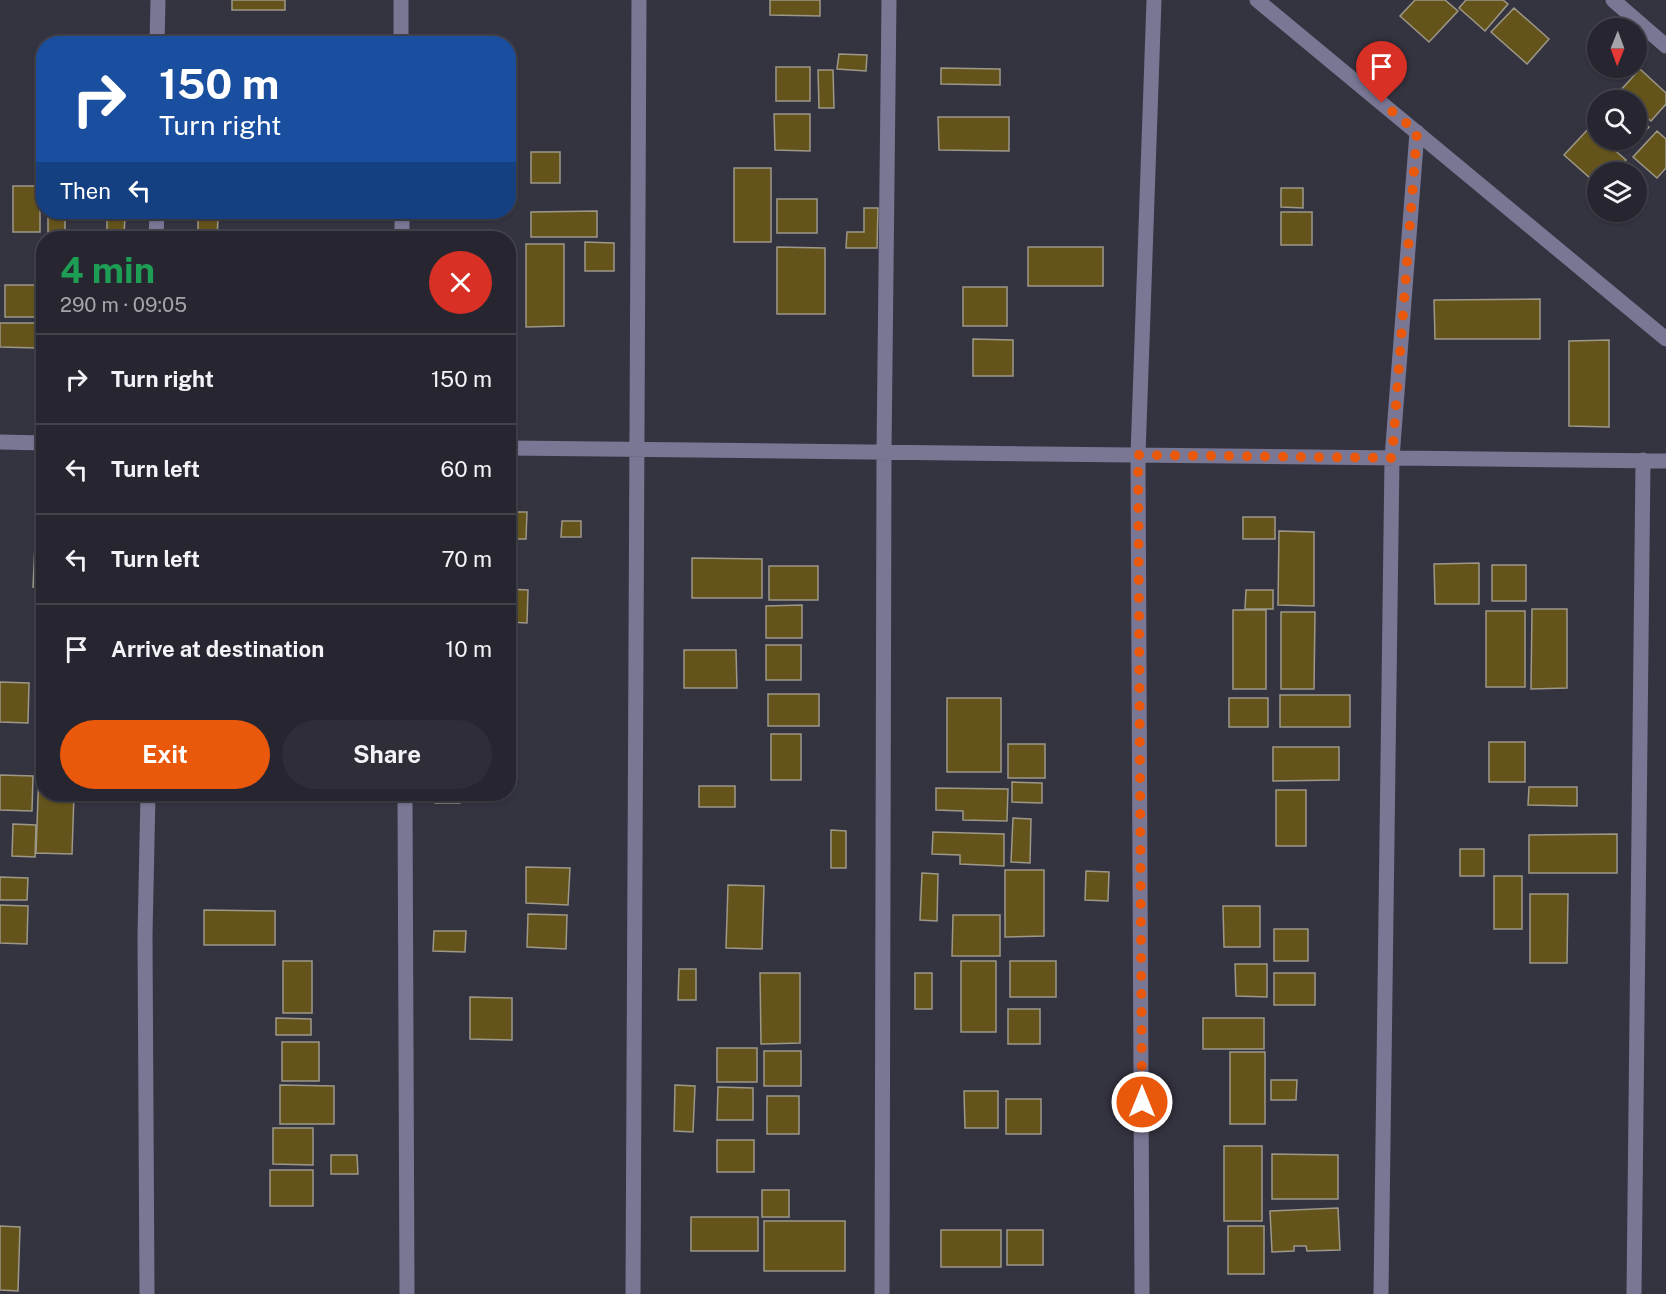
<!DOCTYPE html>
<meta charset="utf-8">
<style>
:root{--surface:#272630;--page:#2f2e38;--text:#f1f3f6;--muted:#a4a5ab;--line:#43434c;--accent:#ea580c}
body{margin:0;font-family:"Public Sans",sans-serif;background:var(--page);color:var(--text);height:100vh;display:flex;flex-direction:column;font-size:22px;white-space:nowrap}
*{box-sizing:border-box;margin:0}
p{font-size:20px;color:var(--muted)}
.icon{flex:none;width:33px;height:33px;fill:none;stroke:currentColor;stroke-width:2;stroke-linecap:round;stroke-linejoin:round}
.map{position:relative;flex:1;overflow:hidden}
.sheet{position:absolute;left:36px;top:231px;width:480px;height:570px;display:flex;flex-direction:column;background:var(--surface);border-radius:24px;box-shadow:0 2px 4px #0004,0 0 0 2px var(--line)}
.sheet>*{flex:none}
.hud{position:absolute;left:36px;top:36px;width:480px;height:183px;border-radius:24px;box-shadow:0 2px 4px #0004,0 0 0 2px var(--line);background:#1a4fa0;color:#fff;overflow:hidden}
.needle{width:39px;rotate:181deg}
.tools{position:absolute;left:1587px;top:18px;display:grid;gap:12px}
.tools a{display:grid;place-items:center;width:60px;height:60px;border-radius:50%;background:var(--surface);box-shadow:0 2px 4px #0004,0 0 0 2px var(--line);font-size:30px}
.pin{position:absolute;display:grid;place-items:center;width:51px;height:51px;color:#fff;margin:-62px -26px;border-radius:50% 50% 50% 0;rotate:-45deg;box-shadow:0 0 6px #0007}
.pin .icon{rotate:45deg}
.me{position:absolute;width:66px;margin:-33px;rotate:0deg;stroke-linejoin:round;filter:drop-shadow(0 0 4px #0008)}
.turn{display:flex;align-items:center;gap:21px;height:126px;padding:0 24px;font-size:27px}
.turn .icon{width:78px;height:78px;stroke-width:2.5}
.turn b{display:block;font-size:42px;line-height:51px}
.then{display:flex;align-items:center;height:57px;padding:0 24px;background:#0003;gap:12px;font-size:22px}
.round{display:grid;place-items:center;flex:none;width:63px;height:63px;border-radius:32px;background:var(--page)}
.head{display:flex;align-items:center;justify-content:space-between;height:102px;padding:0 24px}
h1{font-size:36px;font-weight:700;line-height:45px;color:#1e9e55}
.primary-button{display:flex;gap:12px;margin-top:auto;padding:12px 24px}
.primary-button a{flex:1;height:69px;border-radius:36px;background:var(--accent);color:#fff;font-size:24px;font-weight:700;line-height:69px;text-align:center}
.primary-button a+a{background:var(--page);color:var(--text)}
ul{padding:0;list-style:none}
li{display:flex;align-items:center;gap:18px;height:90px;padding:0 24px;border-top:2px solid var(--line)}
li div{flex:1}
li b{display:block;font-size:22px}
li em{font-style:normal}
.map>svg:first-child{display:block}
.building{fill:#64541c;stroke:#9d9888;stroke-width:1.5}
.lines{fill:none;stroke-linecap:round;stroke-linejoin:round}
.minor{stroke:#797794;stroke-width:15}
.route{stroke:#ea580c;stroke-width:10;stroke-dasharray:0 18}
</style>
<div class="map">
<svg width="1666" height="1294" viewBox="0 0 1666 1294">
<rect width="100%" height="100%" fill="#343340"/>
<path class="building" d="M232 0H285V10H232Z
M770 0H820V16L770 15Z
M1415 0H1445L1458 11 1429 42 1400 16Z
M1466 0H1503L1508 4 1485 31 1459 8Z
M1514 8 1549 39 1527 64 1491 32Z
M839 54 867 55 866 71 837 69Z
M776 67H810V101H776Z
M941 68 1000 69V85L941 84Z
M1640 69 1666 93V104L1651 121 1636 108V100H1628L1619 92Z
M818 70H833L834 108H819Z
M774 114H810V151L775 150Z
M1636 116 1649 127 1633 144 1629 140H1636Z
M938 117H1009V151L939 150Z
M1590 127 1598 135V140H1603L1626 160 1614 172H1598V185L1564 155Z
M1657 131 1666 139V168L1657 178 1633 157Z
M531 152H560V183H531Z
M734 168H771V242H734Z
M13 186H40V232H13Z
M1281 188H1303V208L1281 207Z
M777 199H817V233H777Z
M864 208H878L877 248H846L847 232H864Z
M597 211V237H531V212Z
M298 212H337V215L298 216Z
M1281 212H1312V245H1281Z
M48 216H65V232H48Z
M107 217H125L124 235H107Z
M198 218 218 219 217 238H198Z
M585 242 614 243V271H585Z
M526 244H564V326L526 327Z
M777 247 825 248V314H777Z
M1028 247H1103V286H1028Z
M5 285H39V317H5Z
M963 287H1007V326H963Z
M1540 299V339H1435L1434 300Z
M0 323H39L38 348 0 347Z
M973 339 1013 340V376H973Z
M1609 340V427L1569 426V341Z
M513 512H527L526 539H512Z
M1243 517H1275V539H1243Z
M562 521H581V537H561Z
M1279 531 1314 532V606L1278 605Z
M35 545H44V587H33Z
M692 558 762 559V598H692Z
M1479 563V604H1435L1434 564Z
M1492 565H1526V601H1492Z
M769 566H818V600H769Z
M508 589 528 590 527 623 508 622Z
M1246 590H1273V609H1245Z
M36 593 44 594V631H35Z
M802 605V638H766V606Z
M1532 609H1567V688L1531 689Z
M1233 610H1266V689H1233Z
M1486 611H1525V687H1486Z
M1281 612H1315L1314 689H1281Z
M766 645H801V680H766Z
M684 650H736L737 688H684Z
M0 682 29 683 28 723 0 722Z
M42 686H44V760H39Z
M768 694H819V726H768Z
M1280 695H1350V727H1280Z
M947 698H1001V772H947Z
M1229 698H1268V727H1229Z
M771 734H801V780H771Z
M1489 742H1525V782H1489Z
M1008 744H1045V778H1008Z
M1273 747H1339V780L1273 781Z
M39 770H44V794H74L72 854 36 853Z
M0 775 33 776 32 811 0 810Z
M1012 782 1042 783V803L1012 802Z
M699 786H735V807H699Z
M1529 787H1577V806L1528 805Z
M936 788 1008 789 1007 821 963 820V811L936 810Z
M1276 790H1306V846H1276Z
M435 794H460V803H435Z
M1013 818 1031 819 1030 863 1011 862Z
M13 824 36 825 35 857 12 856Z
M831 830 846 831V868H831Z
M933 832 1004 834V866L960 864V855L932 854Z
M1617 834V873H1529V835Z
M1460 849H1484V876H1460Z
M526 867 570 868 568 905 526 903Z
M1005 870H1044V936L1005 937Z
M1086 871 1109 872 1108 901 1085 900Z
M922 873 938 874 937 921 920 920Z
M1494 876H1522V929H1494Z
M0 877 28 878 27 900H0Z
M728 885 764 886 762 949 726 948Z
M1530 894H1568L1567 963H1530Z
M0 905 28 906 27 944 0 943Z
M1223 906H1260V947H1224Z
M204 910 275 911V945H204Z
M528 914 567 915 566 949 527 947Z
M953 915H1000V956H952Z
M1274 929H1308V961H1274Z
M434 931H466L465 952 433 951Z
M283 961H312V1013H283Z
M961 961H996V1032H961Z
M1010 961H1056V997H1010Z
M1235 964H1267V997L1236 996Z
M679 969H696V1000H678Z
M760 973H800V1043L761 1044Z
M915 973H932V1009H915Z
M1274 973H1315V1005H1274Z
M470 997 512 998V1040L470 1039Z
M1008 1009H1040V1044H1008Z
M276 1018 311 1019V1035H276Z
M1203 1018H1264V1049H1203Z
M282 1042H319V1081H282Z
M717 1048H757V1082H717Z
M764 1051H801V1086H764Z
M1230 1052H1265V1124H1230Z
M1271 1080H1297L1296 1100H1271Z
M280 1085 334 1086V1124H280Z
M675 1085 695 1086 693 1132 674 1131Z
M718 1087 753 1088V1120H717Z
M964 1091H998V1128H965Z
M767 1096H799V1134H767Z
M1006 1099H1041V1134H1006Z
M273 1128H313V1165L273 1164Z
M717 1140H754V1172H717Z
M1224 1146H1262V1221H1224Z
M1272 1154 1338 1155V1199H1272Z
M331 1155H357L358 1174H331Z
M270 1170H313V1206H270Z
M762 1190H789V1217H762Z
M1338 1208 1340 1250 1307 1251 1306 1246H1294V1251L1272 1252 1270 1211Z
M691 1217H758V1251H691Z
M764 1221H845V1271H764Z
M0 1226 20 1227 18 1291 0 1290Z
M1228 1226H1264V1274H1228Z
M941 1230H1001V1267H941Z
M1007 1230H1043V1265H1007Z"/>
<g class="lines">
<path class="minor" d="M401 0V44
M1257 0 1666 339
M1613 0 1666 46
M157 44 158 0
M402 212V238
M156 238 157 212
M0 442 44 443
M508 448 1666 461
M405 794 407 1294
M147 1294 145 935 148 794
M633 1294 639 0
M882 1294 884 452 889 0
M1142 1294 1138 455 1154 0
M1381 1294 1392 458 1417 132
M1634 1294 1643 460"/>
</g>
<g class="lines">
<path class="route" d="M1142 1102 1138 455 1392 458 1417 132 1382 103"/>
</g>
</svg>
<div class="tools">
<a><svg class="needle" viewBox="-14 -14 28 28"><path d="M0-13l5 13h-10z" fill="#e53935"/><path d="M0 13l5-13h-10z" fill="#a4a5ab"/></svg></a>
<a><svg class="icon" aria-label="search" viewBox="0 0 24 24"><circle cx="10" cy="10" r="6"/><path d="M15 15l6 6"/></svg></a>
<a><svg class="icon" aria-label="layers" viewBox="0 0 24 24"><path d="M12 4l9 5-9 5-9-5zM3 14l9 5 9-5"/></svg></a>
</div>
<div class="pin" style="left:1382px;top:103px;background:#d93025"><svg class="icon" aria-label="arrive" viewBox="0 0 24 24"><path d="M6 21V4h12l-3 4 3 4H6"/></svg></div>
<svg class="me" style="left:1142px;top:1102px" viewBox="-20 -20 40 40"><circle r="17" fill="#ea580c" stroke="#fff" stroke-width="3"/><path d="M0-11L8 9 0 5-8 9z" fill="#fff"/></svg>
<div class="hud">
<div class="turn"><svg class="icon" aria-label="right" viewBox="0 0 24 24"><path d="M7 20v-9h11M14 6l5 5-5 5"/></svg><div><b>150 m</b>Turn right</div></div>
<div class="then">Then<svg class="icon" aria-label="left" viewBox="0 0 24 24"><path d="M17 20v-9H6M10 6l-5 5 5 5"/></svg></div>
</div>
<section class="sheet">
<div class="head"><div><h1>4 min</h1><p>290 m · 09:05</p></div><a class="round" style="background:#d93025;color:#fff"><svg class="icon" aria-label="close" viewBox="0 0 24 24"><path d="M6 6l12 12M18 6L6 18"/></svg></a></div>
<ul>
<li><svg class="icon" aria-label="right" viewBox="0 0 24 24"><path d="M7 20v-9h11M14 6l5 5-5 5"/></svg><div><b>Turn right</b></div><em>150 m</em></li>
<li><svg class="icon" aria-label="left" viewBox="0 0 24 24"><path d="M17 20v-9H6M10 6l-5 5 5 5"/></svg><div><b>Turn left</b></div><em>60 m</em></li>
<li><svg class="icon" aria-label="left" viewBox="0 0 24 24"><path d="M17 20v-9H6M10 6l-5 5 5 5"/></svg><div><b>Turn left</b></div><em>70 m</em></li>
<li><svg class="icon" aria-label="arrive" viewBox="0 0 24 24"><path d="M6 21V4h12l-3 4 3 4H6"/></svg><div><b>Arrive at destination</b></div><em>10 m</em></li>
</ul>
<div class="primary-button"><a>Exit</a><a>Share</a></div>
</section>
</div>
